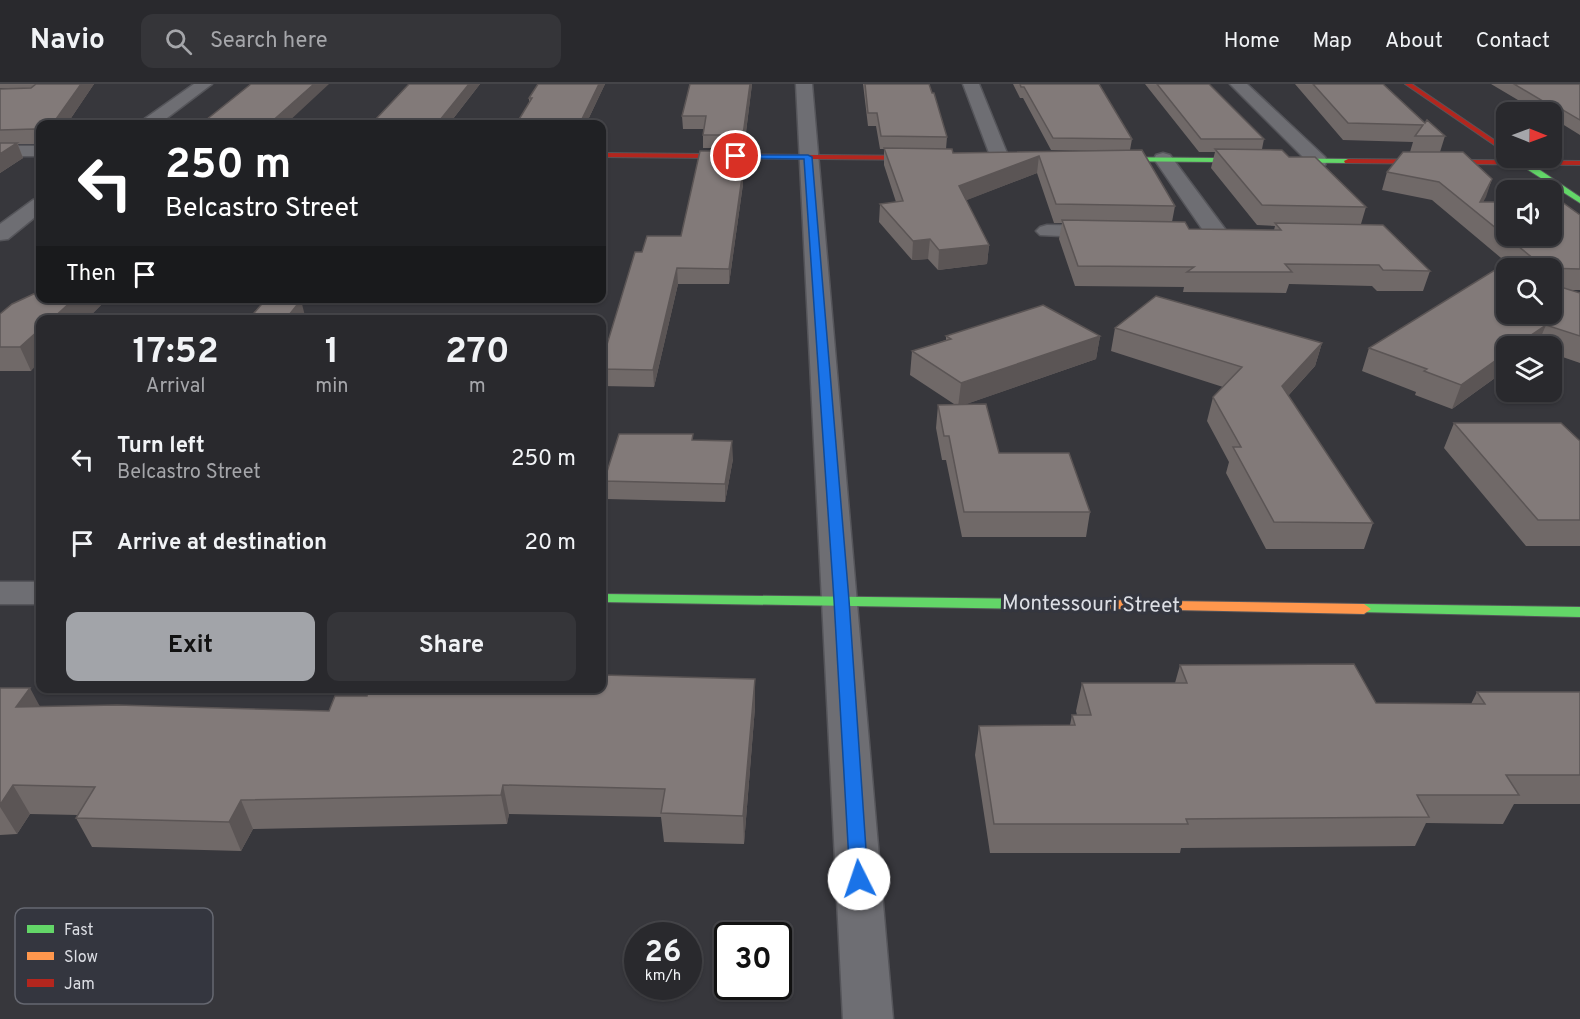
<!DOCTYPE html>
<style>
:root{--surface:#29292d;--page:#353539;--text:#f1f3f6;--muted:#a5a6aa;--line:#454549;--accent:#a2a4a9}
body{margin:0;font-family:Overpass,sans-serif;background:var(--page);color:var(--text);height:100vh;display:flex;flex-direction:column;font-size:22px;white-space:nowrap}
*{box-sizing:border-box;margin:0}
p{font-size:20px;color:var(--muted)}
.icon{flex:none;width:33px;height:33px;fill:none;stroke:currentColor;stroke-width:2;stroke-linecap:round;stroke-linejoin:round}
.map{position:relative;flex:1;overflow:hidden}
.drawer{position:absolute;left:36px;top:231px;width:570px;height:378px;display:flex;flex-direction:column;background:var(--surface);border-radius:12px;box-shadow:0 2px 4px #0004,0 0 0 2px var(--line)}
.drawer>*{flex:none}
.hud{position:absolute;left:36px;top:36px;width:570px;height:183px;border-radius:12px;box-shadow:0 2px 4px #0004,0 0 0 2px var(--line);background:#202124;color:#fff;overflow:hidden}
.needle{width:39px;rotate:91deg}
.fabs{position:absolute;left:1496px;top:18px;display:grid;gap:12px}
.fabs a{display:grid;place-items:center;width:66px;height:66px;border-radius:12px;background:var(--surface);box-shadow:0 2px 4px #0004,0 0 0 2px var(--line);font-size:30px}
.speed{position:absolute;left:624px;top:838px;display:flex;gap:12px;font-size:30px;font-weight:700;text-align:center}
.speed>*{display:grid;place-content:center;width:78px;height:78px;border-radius:50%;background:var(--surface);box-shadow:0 2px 4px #0004,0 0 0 2px var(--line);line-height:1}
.speed small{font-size:15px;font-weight:400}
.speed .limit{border:3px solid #111;border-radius:9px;background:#fff;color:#111}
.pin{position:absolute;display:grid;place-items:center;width:51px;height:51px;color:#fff;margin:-26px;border:3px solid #fff;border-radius:50%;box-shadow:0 2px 6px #0007}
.me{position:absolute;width:66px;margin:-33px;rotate:356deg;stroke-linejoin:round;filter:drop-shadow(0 0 4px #0008)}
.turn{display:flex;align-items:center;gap:21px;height:126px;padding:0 30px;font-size:27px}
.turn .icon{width:78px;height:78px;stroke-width:2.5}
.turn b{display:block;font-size:42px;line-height:51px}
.then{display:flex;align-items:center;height:57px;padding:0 30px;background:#0003;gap:12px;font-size:22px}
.eta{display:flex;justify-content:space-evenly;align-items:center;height:102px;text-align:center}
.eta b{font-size:36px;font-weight:700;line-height:42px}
.button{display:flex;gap:12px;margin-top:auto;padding:12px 30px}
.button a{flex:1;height:69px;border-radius:12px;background:var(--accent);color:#111;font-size:24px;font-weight:700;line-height:69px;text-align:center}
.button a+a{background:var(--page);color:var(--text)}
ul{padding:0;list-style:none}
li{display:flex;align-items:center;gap:18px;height:84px;padding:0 30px}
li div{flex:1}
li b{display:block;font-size:22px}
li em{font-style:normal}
header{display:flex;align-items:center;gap:36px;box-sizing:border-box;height:84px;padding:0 30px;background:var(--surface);border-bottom:2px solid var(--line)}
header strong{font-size:28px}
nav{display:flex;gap:33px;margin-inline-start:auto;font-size:21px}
.search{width:420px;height:54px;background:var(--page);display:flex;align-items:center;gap:15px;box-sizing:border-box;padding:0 21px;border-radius:12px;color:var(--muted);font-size:22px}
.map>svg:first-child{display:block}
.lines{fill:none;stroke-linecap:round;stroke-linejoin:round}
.street-casing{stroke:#55555a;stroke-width:3}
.fast-casing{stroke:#55555a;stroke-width:2}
.slow-casing{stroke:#55555a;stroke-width:2}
.jam-casing{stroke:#55555a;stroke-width:2}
.street{fill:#6e6e73;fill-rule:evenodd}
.fast{fill:#63d668;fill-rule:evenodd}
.slow{fill:#ff974d;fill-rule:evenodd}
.jam{fill:#b3261e;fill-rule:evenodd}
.wall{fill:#706968}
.shaded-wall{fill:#5b5555}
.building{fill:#827a79;stroke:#5b5555;stroke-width:1.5}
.route{fill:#1a73e8;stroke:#114b97;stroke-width:1.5}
.labels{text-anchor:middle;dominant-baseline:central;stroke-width:6;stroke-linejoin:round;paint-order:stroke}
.street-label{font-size:21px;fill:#dcdee4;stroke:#34363f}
.key{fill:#34363f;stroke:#666871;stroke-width:1.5}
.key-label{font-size:16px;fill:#dcdee4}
</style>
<header>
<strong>Navio</strong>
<div class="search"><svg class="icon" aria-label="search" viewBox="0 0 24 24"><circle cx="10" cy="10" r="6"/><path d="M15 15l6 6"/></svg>Search here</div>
<nav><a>Home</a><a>Map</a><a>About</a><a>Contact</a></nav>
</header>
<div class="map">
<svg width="1580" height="935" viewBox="0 0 1580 935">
<rect width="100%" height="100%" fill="#37373c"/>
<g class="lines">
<defs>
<path id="street" d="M194 0H212L159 40H141L143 36Z
M796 0H812L893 935H843Z
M963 0H979L1009 74 1007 78H993L991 74Z
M1230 0H1247L1325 73 1327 77 1325 81H1311Z
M0 62H40V72H0Z
M1163 69 1170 71 1225 145 1228 150 1225 155 1217 156 1209 155 1154 75 1156 71Z
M40 114V129L8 155 0 156V140L33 116Z
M1047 141 1104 142 1112 143 1115 148 1112 153 1104 154 1040 151 1036 147 1040 143Z
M0 498H40V520H0Z"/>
<path id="fast" d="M1099 73 1348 75 1352 77 1348 79 1102 77H1099Z
M1516 74H1522L1580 113V119L1516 78Z
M602 510 1033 515 1040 520 1033 525 602 518Z
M1364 520 1580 523V533L1359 528 1357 525Z"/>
<path id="slow" d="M1033 515 1364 520 1371 525 1364 530 1028 523 1026 520Z"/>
<path id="jam" d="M1405 0H1412L1506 64V69Z
M602 69 930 72 934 74 930 76 602 73Z
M1348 75 1580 77V81L1345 79 1344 77Z"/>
</defs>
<use href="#street" class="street-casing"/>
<use href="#fast" class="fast-casing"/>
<use href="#slow" class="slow-casing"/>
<use href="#jam" class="jam-casing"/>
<use href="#street" class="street"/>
<use href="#fast" class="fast"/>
<use href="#slow" class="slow"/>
<use href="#jam" class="jam"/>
</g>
<path class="wall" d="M0 0H94L67 40H40V60H18L23 74 0 89V5L31 4H0Z
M409 0H480L449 40H376L375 36Z
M538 0H605L586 40H519L518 37 529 19V14Z
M752 0 744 64H703V51L704 45H683L682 32Z
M863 0H929L947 53 946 65 953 69 1102 67 1051 66 1023 14H1020L1013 0H1099L1132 55 1130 66 1175 122 1172 138 1189 145 1274 146 1275 142 1257 141 1211 84 1215 68H1199L1145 0H1209L1264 55 1262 65 1289 73 1366 123 1361 140 1430 187 1423 207H1377L1372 202 1289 200 1286 209 1183 208 1184 203 1075 202 1059 155 1062 139H1054L1037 89 966 116 989 161 987 180 938 186 928 175 912 176 879 138 880 120 896 118 884 81V65H880L876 42H868Z
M1295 0H1383L1425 39 1445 52 1440 68 1492 95 1483 118 1580 131V206H1570L1580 209V279L1551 269V262H1506V286L1452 325 1415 311 1416 308 1362 287 1369 264 1551 230V184H1513L1432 116 1382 106 1387 88 1410 68 1413 58 1343 56Z
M1491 0H1580V51L1551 33V28H1538Z
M741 67V86L743 100 729 200H678L654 303 602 302V277L642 168 681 152Z
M40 214H108L86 236H40L31 287H0V230Z
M1115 244 1322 259 1315 282 1288 312 1373 439 1364 465H1266L1226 389 1229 378 1207 337 1213 313 1223 303 1111 267Z
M946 252H1100L1096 275 966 320 999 369 1090 428 1086 453H962L946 376H942L936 344 938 321 954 320 910 291 912 267 946 256Z
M1454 339 1580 357V462H1526L1444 364Z
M733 375 725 418 606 415 604 397Z
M1180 581 1376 619 1471 620 1477 608H1580V720H1514L1503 740 1426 739 1415 762 1181 764 1180 769H990L975 671 979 642 1070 641 1072 631H1077L1076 627 1082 599H1175Z
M0 604 40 622 329 627 367 612 369 604H431L433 610 755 623 744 760 664 758 661 733 509 730 507 740 253 745 241 767 92 763 76 734 78 731 30 730 17 750 0 751Z"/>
<path class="shaded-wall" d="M81 0H94L67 40H49Z
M314 0H329L286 40H269Z
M469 0H480L449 40H441L440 36Z
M599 0H605L586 40H581V37Z
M750 0H752L744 64 743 51Z
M40 46V58L37 48Z
M17 59 23 74 0 89V70Z
M741 67 742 80 739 100V86Z
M1039 72 1037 89 957 120 959 102Z
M743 86V100L729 200V185Z
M1492 95 1486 113 1477 129 1480 118Z
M930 155 928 175 912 176 913 157Z
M989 161 987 180 938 186 939 166Z
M677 184 678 200 654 303 653 286Z
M75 214H108L86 236H51Z
M301 216 306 236H285Z
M1546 241 1537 262H1515Z
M40 245V277L31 287 20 263Z
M1100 252 1096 275 958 323 961 299Z
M1322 259 1315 282 1275 326 1282 302Z
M1506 269V286L1452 325 1461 301Z
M732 357 733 375 725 418V400Z
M755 595V623L744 760 743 732Z
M30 604 45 632 16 623Z
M13 701 30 730 17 750 0 723V721Z
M503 701 509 730 507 740 501 711Z
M241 716 253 745 241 767 229 738Z"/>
<path class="building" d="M36 0H81L54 38 49 40H40V46L37 48 34 45 0 46V5L31 4Z
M251 0H314L269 40H201Z
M409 0H469L440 36H375Z
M538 0H599L581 37H518L532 14H529Z
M690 0H750L743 51H703L706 32H682Z
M865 0H929L932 9H934L947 53 881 52 877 29H868Z
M1020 0H1099L1132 55 1053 54 1024 3H1021Z
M1157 0H1209L1264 55H1201Z
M1313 0H1383L1425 39 1427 36 1445 52H1415L1423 41 1348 39Z
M1514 0H1580V36L1551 19H1546Z
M0 59H17L0 70Z
M884 64 952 65 953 69 1142 66 1175 122 1056 120 1039 72 959 102 989 161 939 166 930 155 913 157 880 120 903 117Z
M1215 65 1282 66 1289 73H1315L1366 123 1262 121Z
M700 67H741L739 86H743L729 185 677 184 653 286 602 285V277L635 168H642L647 152H681Z
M1403 68H1463L1492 95 1480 118H1506V152H1551V118H1562L1580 131V185L1545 184 1439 98 1387 88Z
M1062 136 1185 138 1189 145 1281 146 1275 139 1383 141 1430 187 1383 186 1379 181 1285 180 1292 188H1187L1194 183 1078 182Z
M1498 184 1506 186V230H1551V200L1580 209V252L1546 241 1515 262H1506V269L1461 301 1424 287 1427 285 1369 264Z
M40 207V214H75L51 236H40V245L20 263H0V230L12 220Z
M1156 212 1322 259 1282 302 1373 439 1274 438 1233 363H1241L1213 313 1242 283 1115 244Z
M267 214H299L301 216 285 236H248Z
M1043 221 1100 252 961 299 912 267 951 255 946 252Z
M986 320 999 369H1069L1090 428H964L949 352H944L938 321Z
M1454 339H1561L1580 357V436H1538Z
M619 350H693L692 356 732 357 725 400 604 397Z
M1354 580 1376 619 1485 620 1477 608H1580V691H1506L1519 711H1417L1429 733 1186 735 1188 740H994L979 642 1075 641 1072 631H1091L1082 599H1187L1180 581Z
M602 591 755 595 743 732 661 729 665 705 503 701 501 711 241 716 229 738 76 734 95 703 13 701 0 721V604H30L16 623 117 621 329 627 335 612H367L369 604H430L428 610 575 609 576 604H602Z"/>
<path class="route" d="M733 71H808L812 73 849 516 868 795 866 801 859 803 852 801 850 795 834 516 804 75 736 74 732 72Z"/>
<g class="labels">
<g class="street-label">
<text transform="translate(1091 521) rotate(1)">Montessouri Street</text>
</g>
</g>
<rect x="15" y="824" width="198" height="96" rx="9" class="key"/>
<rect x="27" y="841" width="27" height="8" fill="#63d668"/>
<rect x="27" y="868" width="27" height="8" fill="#ff974d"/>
<rect x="27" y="895" width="27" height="8" fill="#b3261e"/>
<g class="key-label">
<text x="64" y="851">Fast</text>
<text x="64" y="878">Slow</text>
<text x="64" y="905">Jam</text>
</g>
</svg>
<div class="fabs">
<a><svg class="needle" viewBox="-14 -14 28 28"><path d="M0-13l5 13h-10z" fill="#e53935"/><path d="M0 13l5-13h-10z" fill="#a5a6aa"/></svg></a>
<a><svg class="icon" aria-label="sound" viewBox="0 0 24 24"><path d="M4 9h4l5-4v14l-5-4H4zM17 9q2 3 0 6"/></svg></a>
<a><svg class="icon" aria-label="search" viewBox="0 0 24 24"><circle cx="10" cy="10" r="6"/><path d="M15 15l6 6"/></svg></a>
<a><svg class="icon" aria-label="layers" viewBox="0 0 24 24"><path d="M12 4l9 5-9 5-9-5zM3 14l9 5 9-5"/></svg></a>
</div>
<div class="speed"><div>26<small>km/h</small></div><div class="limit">30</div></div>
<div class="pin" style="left:736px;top:72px;background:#d93025"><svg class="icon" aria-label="arrive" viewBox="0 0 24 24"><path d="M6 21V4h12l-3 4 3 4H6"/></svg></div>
<svg class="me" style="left:859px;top:795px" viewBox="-20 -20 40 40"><circle r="19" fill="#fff"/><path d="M0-13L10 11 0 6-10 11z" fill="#1a73e8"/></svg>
<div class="hud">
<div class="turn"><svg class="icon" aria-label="left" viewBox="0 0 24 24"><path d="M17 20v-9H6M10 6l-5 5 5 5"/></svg><div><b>250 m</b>Belcastro Street</div></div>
<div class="then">Then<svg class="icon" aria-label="arrive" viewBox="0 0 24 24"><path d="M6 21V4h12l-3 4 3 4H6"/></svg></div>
</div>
<section class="drawer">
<div class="eta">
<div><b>17:52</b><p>Arrival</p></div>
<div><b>1</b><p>min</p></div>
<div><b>270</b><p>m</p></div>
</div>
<ul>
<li><svg class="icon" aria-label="left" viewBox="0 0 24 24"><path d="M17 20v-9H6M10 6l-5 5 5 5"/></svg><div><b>Turn left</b><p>Belcastro Street</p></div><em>250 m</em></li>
<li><svg class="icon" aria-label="arrive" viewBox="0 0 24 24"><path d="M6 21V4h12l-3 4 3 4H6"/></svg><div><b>Arrive at destination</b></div><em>20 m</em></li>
</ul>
<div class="button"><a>Exit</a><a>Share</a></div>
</section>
</div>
